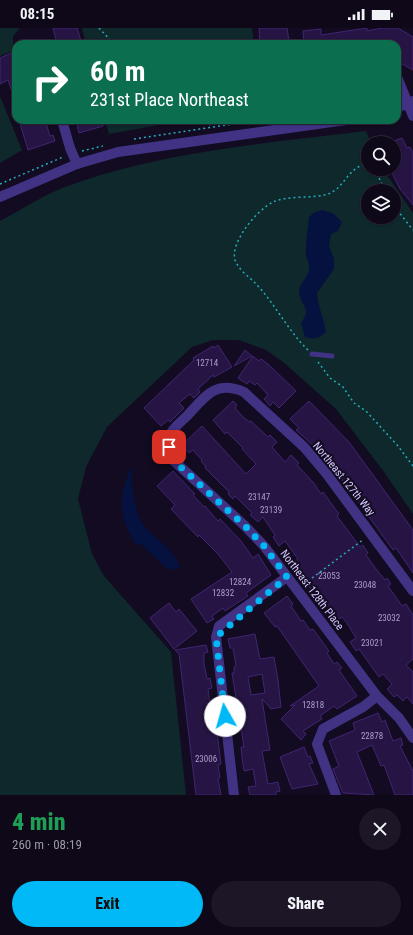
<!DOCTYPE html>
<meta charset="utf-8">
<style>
:root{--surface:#0e0819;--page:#1c1626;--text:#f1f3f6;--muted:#9b9aa2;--line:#2e2938;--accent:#00b9f6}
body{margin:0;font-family:"Roboto Condensed",sans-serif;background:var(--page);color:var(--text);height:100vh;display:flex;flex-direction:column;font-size:15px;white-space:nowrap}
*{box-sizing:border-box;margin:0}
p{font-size:13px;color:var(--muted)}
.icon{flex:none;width:22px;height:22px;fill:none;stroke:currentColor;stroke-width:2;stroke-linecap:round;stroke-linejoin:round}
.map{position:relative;height:767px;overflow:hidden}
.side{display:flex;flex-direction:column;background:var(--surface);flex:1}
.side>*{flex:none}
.guide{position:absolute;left:12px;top:12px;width:389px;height:84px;border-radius:12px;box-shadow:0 1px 3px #0004,0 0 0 1px var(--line);background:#0b6e4f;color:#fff;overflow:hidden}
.buttons{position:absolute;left:361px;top:108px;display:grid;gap:8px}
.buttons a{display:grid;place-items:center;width:40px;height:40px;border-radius:50%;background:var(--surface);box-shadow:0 1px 3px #0004,0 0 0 1px var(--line);font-size:20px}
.pin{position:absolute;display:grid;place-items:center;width:34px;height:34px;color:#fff;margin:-17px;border-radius:8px;box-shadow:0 2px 6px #0006}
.me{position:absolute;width:44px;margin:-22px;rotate:353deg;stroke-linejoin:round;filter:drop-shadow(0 0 3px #0008)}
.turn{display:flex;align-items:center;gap:14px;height:84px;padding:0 12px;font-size:18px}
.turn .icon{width:52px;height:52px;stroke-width:2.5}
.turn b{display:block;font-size:28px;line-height:34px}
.round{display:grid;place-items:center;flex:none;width:42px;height:42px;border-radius:21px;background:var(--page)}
.overview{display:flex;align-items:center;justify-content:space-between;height:68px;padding:0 12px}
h1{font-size:24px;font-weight:800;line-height:30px;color:#1e9e55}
.cta{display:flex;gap:8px;margin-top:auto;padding:8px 12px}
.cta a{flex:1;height:46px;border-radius:24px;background:var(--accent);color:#111;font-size:16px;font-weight:800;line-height:46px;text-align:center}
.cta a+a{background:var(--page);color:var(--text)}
.status{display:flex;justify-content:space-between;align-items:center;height:28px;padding:0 20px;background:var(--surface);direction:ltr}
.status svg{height:11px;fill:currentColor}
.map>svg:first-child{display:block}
.green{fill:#0e282c;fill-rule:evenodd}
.water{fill:#051240}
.building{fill:#261544;stroke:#402572;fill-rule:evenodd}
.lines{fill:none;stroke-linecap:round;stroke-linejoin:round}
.path{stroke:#23adbb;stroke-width:1.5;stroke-dasharray:2 3;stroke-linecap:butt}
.service{stroke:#413284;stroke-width:5}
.minor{stroke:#413284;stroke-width:10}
.tertiary{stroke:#413284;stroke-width:10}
.route{stroke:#00b9f6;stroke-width:7;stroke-dasharray:0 12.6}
.labels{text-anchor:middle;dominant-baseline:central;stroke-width:4;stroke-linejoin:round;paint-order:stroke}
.number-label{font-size:9px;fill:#ac9ed0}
.street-label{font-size:11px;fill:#d9cbff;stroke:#120b21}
</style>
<div class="status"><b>08:15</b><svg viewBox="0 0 49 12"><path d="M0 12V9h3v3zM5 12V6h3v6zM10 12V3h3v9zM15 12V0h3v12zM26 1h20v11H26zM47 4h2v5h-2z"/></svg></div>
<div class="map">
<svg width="413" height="767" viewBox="0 0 413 767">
<rect width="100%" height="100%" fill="#120b21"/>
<path class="green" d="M0 0H20L13 8V23L0 28Z
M82 0H252L254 16H86Z
M0 68 22 122 0 135Z
M105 92H187L109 106Z
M366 103 371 115H368V141H383L413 185V486L384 444 336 381 283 334 266 322 239 312H213L192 319 107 399 86 439 78 471 92 526 104 548 171 624 186 767H0V193C21 182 42 168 65 159 158 124 267 115 366 103ZM368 163H394V189H368Z"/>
<path class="water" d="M323 182 334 186 342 194 338 203 331 206 329 218 334 231V241L317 265C318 279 324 290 326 304 320 310 314 312 305 309L301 295C313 278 300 279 299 264 299 255 308 250 309 242 310 237 307 232 306 227 305 215 308 201 309 189L315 184Z
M131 439C133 459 132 482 145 499 158 514 171 518 180 539L174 542 165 539 141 516H135C118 485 118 472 131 439Z"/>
<path class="building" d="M53 0H77L82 16H57Z
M259 0H287L289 13H284L285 16H260Z
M367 0V3L382 0H398L413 9V42L397 33V16H304L303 3 321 1V7Z
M11 25 16 35 15 73 8 52 0 56V30Z
M19 92H45L50 108 53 107 55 113 28 122Z
M76 92H102L103 98 79 105Z
M402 110 407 120 410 119 413 125V177L400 161 392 145 394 144V113Z
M218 317 232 339 214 349 213 347 198 361 200 364 194 370 190 366 179 375 184 380 170 394 168 392 161 398 144 380 194 332 193 330 213 318 214 320Z
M245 322 252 328 234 338Z
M253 328 259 333 261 331 268 336 296 363 279 380 273 374 270 378 264 371 268 367 257 355 255 357 249 353 247 356 238 350Z
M233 373 237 377 235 380 244 390 250 394 251 393 268 409 270 407 277 414 272 419 285 434 291 427 299 435 297 437 313 454 321 466 323 464 339 486 337 488 360 519 363 517 368 525 366 527 376 541 385 552 387 550 391 556 388 558 402 578 406 576 413 587V631L406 637 413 644V676L407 669 403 673 397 667 394 669 387 661 392 656 383 646 379 649 359 621 356 623 350 614 356 610 347 595 342 589 335 594 329 585 331 583 322 570 315 561 312 563 308 557 310 556 301 542 298 544 292 535 298 531 285 513 279 518 273 509 275 507 263 489 258 494 250 487 252 485 235 468 233 471 228 466 229 464 205 440 206 439 201 433 202 432 193 422 189 425 182 417 202 398 246 446 256 436 242 421 243 420 227 404 225 406 213 392Z
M309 373 349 414 413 502V545L396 520 393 522 345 456 340 450 343 449 334 436 331 438 325 429 328 427 317 415 314 418 296 402 299 400 290 391Z
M173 443 195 466 193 467 204 479 205 478 218 493 220 491 241 513 253 530 258 526 271 547 246 565 248 568 242 572 225 583 223 580 212 588 214 591 207 595 191 571 232 544 218 526 199 507 198 509 171 481 175 477 157 458Z
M287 568 293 576 291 578 301 593 303 592 310 602 313 601 329 623 327 625 334 636 337 634 342 640 339 642 357 668 337 681 334 678 320 688 322 691 303 703 306 706 301 712 281 691 295 677 290 678 319 658 277 598 275 599 264 585Z
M169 575 176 584 179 581 197 603 174 621 150 590Z
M255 606 260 631 274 629 278 652 281 679 271 681 262 671 270 722 262 723 268 756 278 754 280 763 276 764V767H250L248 759 256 758 253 741 244 743 242 730 241 719H244L232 645H234V639L236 638 233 620H230L228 611ZM262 646 265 665 251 667 248 649Z
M206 617 208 624 204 625V636L207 651 210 650 212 660 208 661 213 701H216L218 711 221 736 218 737 220 750 218 751 221 767H196L181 642 179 626 175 622Z
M378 685 382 694 385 692 393 713 401 710 403 717 400 718 413 743V767H395L384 737 381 738 372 717 357 724 374 767 343 765 333 741 339 738 329 713 355 702 353 695Z
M304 719 308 729 310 728 313 735 309 736 318 756 292 761 280 729Z"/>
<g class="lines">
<path class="path" d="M99 0 114 16
M206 92 212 99
M134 111 259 92
M82 123 103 118
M375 141 385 163
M0 156 63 129
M394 178 413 202
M308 322C288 303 276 277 257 257 250 249 239 243 235 232 230 214 257 182 273 174 288 167 312 171 328 166 345 160 348 138 368 136
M318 334 330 350 343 359 354 375 366 383 398 418 413 438
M304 556 364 511"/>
<path class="service" d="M312 326 332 328"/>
<path class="minor" d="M397 49 413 88
M62 92 70 120 77 136
M413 563 326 445 304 419 244 364C216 352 206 367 188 387 183 392 174 399 171 405 167 415 170 423 173 432L245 498 264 518 377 668 399 690 413 710
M234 767 216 609 219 598 287 549
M336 767 317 716 323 701 363 679 377 668"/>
<path class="tertiary" d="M397 80 413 73
M0 169 77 136 118 124 346 92"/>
</g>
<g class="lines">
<path class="route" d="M169 419 173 432 245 498 264 518 287 549 216 609 225 688"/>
</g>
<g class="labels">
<g class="number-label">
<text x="207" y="335">12714</text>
<text x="259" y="469">23147</text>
<text x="271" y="482">23139</text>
<text x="329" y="548">23053</text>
<text x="240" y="554">12824</text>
<text x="365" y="557">23048</text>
<text x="223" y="565">12832</text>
<text x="389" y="590">23032</text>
<text x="372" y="615">23021</text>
<text x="313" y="677">12818</text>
<text x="372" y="708">22878</text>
<text x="206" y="731">23006</text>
</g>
<g class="street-label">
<text transform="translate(344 451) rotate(51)">Northeast 127th Way</text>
<text transform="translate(312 562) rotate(53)">Northeast 128th Place</text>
</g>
</g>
</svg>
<div class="buttons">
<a><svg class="icon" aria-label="search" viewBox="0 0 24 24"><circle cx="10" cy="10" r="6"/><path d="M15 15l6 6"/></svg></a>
<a><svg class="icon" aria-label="layers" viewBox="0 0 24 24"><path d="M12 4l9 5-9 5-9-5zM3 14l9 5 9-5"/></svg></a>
</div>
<div class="pin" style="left:169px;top:419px;background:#d93025"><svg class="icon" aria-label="arrive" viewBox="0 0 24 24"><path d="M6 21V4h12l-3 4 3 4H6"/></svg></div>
<svg class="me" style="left:225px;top:688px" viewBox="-20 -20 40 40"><circle r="19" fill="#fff"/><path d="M0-13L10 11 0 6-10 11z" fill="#00b9f6"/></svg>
<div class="guide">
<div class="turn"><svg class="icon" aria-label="right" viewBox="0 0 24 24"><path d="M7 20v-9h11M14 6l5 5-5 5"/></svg><div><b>60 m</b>231st Place Northeast</div></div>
</div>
</div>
<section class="side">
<div class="overview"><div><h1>4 min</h1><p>260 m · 08:19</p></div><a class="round"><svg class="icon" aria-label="close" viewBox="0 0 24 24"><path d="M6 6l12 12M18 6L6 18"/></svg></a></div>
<div class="cta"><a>Exit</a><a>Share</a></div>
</section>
